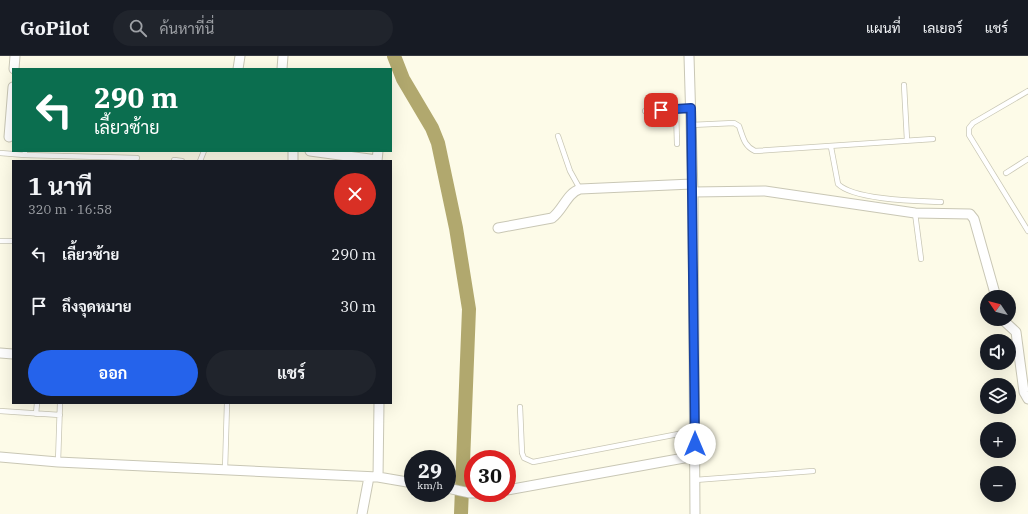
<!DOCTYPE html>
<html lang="th">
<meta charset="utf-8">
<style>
:root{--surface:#171b24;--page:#20242c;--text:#f1f3f6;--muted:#9ea1a6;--line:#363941;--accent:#2563eb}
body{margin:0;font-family:"IBM Plex Serif",Sarabun,serif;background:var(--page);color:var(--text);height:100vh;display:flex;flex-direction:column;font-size:15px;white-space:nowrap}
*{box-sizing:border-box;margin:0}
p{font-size:13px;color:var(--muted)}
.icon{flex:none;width:22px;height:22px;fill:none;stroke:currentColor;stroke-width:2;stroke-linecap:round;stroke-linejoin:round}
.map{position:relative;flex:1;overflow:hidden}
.panel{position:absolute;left:12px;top:104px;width:380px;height:244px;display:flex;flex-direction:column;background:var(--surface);border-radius:0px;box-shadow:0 4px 16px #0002}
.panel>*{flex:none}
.banner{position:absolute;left:12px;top:12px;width:380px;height:84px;border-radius:0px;box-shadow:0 4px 16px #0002;background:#0b6e4f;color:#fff;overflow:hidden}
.needle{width:26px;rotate:305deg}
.tools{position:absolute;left:980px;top:234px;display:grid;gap:8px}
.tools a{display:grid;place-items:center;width:36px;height:36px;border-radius:50%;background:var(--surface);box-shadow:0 4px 16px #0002;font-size:20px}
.speed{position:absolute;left:404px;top:394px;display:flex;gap:8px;font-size:20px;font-weight:700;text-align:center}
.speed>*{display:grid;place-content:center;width:52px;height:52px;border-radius:50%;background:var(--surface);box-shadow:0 4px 16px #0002;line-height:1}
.speed small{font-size:10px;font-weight:400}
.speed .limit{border:6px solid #d22;background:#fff;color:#111}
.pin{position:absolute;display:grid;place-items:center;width:34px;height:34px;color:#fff;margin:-17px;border-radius:8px;box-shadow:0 2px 6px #0006}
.me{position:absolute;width:44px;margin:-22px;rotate:0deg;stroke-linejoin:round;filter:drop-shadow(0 0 3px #0008)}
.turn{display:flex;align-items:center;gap:14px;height:84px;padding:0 16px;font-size:18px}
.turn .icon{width:52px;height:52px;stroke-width:2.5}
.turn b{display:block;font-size:28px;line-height:34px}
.round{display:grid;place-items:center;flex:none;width:42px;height:42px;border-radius:21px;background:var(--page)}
.head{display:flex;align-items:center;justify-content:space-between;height:68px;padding:0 16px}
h1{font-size:24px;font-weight:700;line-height:30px}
.action{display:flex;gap:8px;margin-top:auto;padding:8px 16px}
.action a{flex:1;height:46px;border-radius:24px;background:var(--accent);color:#fff;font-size:16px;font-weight:700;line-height:46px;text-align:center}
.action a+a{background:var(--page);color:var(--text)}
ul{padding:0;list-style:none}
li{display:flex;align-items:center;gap:12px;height:52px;padding:0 16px}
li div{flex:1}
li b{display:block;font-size:15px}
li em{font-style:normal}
header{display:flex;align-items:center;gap:24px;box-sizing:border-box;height:56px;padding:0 20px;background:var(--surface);border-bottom:1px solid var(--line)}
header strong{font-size:19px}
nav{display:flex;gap:22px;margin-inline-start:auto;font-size:14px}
.search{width:280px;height:36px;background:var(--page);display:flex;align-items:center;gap:10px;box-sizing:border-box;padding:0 14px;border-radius:22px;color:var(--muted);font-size:15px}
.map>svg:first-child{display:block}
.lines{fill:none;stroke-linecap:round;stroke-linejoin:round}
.river{stroke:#b1a86e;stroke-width:14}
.service-casing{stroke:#c9c7b5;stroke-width:6}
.minor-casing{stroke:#c9c7b5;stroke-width:11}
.service{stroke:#fff;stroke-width:4.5}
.minor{stroke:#fff;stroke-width:9}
.route-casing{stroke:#184099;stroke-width:10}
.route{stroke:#2563eb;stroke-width:7}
</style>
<header>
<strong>GoPilot</strong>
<div class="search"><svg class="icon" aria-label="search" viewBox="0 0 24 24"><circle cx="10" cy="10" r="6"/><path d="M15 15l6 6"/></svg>ค้นหาที่นี่</div>
<nav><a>แผนที่</a><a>เลเยอร์</a><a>แชร์</a></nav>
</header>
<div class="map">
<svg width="1028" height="458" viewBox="0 0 1028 458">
<rect width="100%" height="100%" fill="#fdfbe8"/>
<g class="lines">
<path class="river" d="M394 0 403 23 432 72 438 87 456 172 469 253 461 458"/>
<defs>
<path id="service" d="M904 29 907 84
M1028 35 973 67 969 72V79L1028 175
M676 53 677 88
M645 55 691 52
M691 69 734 67 739 70C743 81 744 90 755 95L933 83
M558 80 570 115 580 133
M831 91 838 128C854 144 918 145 941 146
M0 97 25 99V95
M25 99 137 102
M174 104 182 105
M200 105 204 95
M1006 117 1028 103
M915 157 921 203
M0 185H13
M520 351 522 397 524 402 533 406 694 375
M0 355 60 359
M36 358 37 347
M58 406 60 347
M225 414 227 347
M695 424 813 415"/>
<path id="minor" d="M689 0 693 136 695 458
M14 13 15 0
M238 13 240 0
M282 13 283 0
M9 81 13 31
M310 95 377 104
M293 105V95
M377 105 378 95
M693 136 765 135 915 157 970 158 974 163 996 241
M498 172 552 162C563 154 567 137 580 133L692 128
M1002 263 1016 276 1024 336 1028 343
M0 297 13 298
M0 401 58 406 378 421 413 427
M378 421 379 347
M447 432 470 437H487
M507 434 695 400
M362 458 369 421"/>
</defs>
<use href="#service" class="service-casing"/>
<use href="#minor" class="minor-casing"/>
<use href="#service" class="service"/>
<use href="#minor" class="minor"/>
</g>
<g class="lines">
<defs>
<path id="route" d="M661 54 691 52 695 388"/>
</defs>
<use href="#route" class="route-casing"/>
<use href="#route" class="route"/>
</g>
</svg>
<div class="tools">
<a><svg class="needle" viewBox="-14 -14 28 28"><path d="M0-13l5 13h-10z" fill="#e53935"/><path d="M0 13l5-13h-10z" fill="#9ea1a6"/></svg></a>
<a><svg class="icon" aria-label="sound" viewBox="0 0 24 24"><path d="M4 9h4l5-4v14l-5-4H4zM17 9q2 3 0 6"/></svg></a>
<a><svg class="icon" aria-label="layers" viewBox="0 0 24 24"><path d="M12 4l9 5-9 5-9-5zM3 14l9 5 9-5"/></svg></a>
<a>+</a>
<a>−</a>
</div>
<div class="speed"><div>29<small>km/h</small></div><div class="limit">30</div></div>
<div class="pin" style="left:661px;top:54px;background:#d93025"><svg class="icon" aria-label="arrive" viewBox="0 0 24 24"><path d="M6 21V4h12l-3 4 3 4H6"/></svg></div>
<svg class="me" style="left:695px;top:388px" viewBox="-20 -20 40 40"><circle r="19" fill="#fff"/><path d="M0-13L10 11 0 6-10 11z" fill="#2563eb"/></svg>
<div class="banner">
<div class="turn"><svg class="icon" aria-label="left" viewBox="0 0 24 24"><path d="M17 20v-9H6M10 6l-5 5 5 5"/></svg><div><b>290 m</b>เลี้ยวซ้าย</div></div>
</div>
<section class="panel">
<div class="head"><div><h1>1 นาที</h1><p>320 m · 16:58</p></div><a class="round" style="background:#d93025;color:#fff"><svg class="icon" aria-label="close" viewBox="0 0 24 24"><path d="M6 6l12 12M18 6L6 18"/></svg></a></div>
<ul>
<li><svg class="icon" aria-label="left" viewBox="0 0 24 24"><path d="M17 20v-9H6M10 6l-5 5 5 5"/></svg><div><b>เลี้ยวซ้าย</b></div><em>290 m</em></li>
<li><svg class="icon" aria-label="arrive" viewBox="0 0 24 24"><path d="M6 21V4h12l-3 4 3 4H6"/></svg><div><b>ถึงจุดหมาย</b></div><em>30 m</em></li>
</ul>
<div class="action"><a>ออก</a><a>แชร์</a></div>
</section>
</div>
